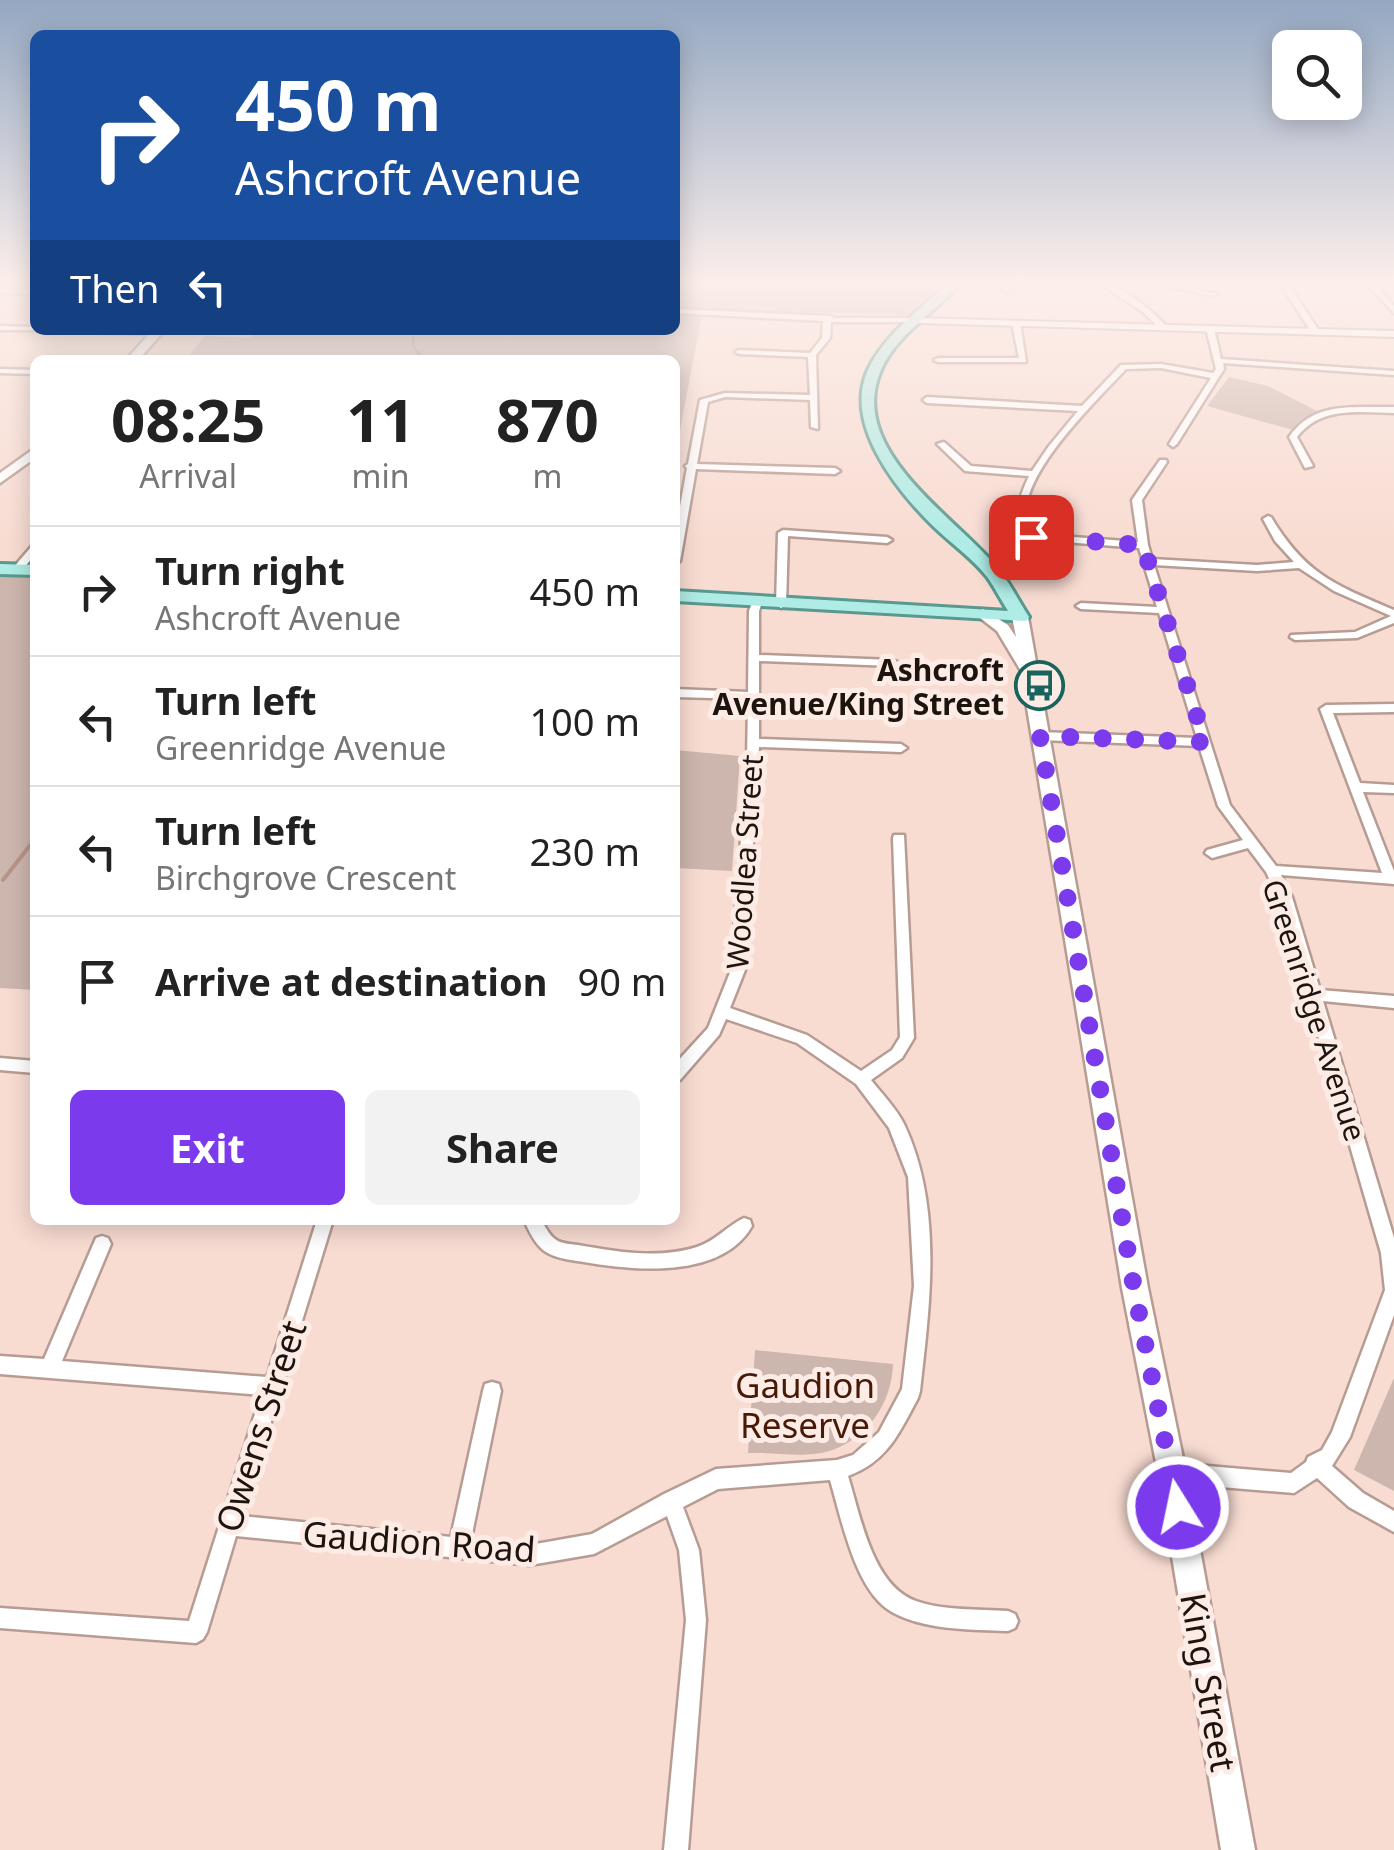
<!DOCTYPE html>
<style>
:root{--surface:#fff;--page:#f2f2f2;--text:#222;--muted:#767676;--line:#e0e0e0;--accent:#7c3aed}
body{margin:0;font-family:"Noto Sans",sans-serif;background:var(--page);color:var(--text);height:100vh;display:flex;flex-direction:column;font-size:38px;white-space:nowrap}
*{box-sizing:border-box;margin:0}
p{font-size:32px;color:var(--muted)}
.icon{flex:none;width:55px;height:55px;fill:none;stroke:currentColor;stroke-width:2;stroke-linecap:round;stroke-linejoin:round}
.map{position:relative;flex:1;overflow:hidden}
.sheet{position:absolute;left:30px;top:355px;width:650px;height:870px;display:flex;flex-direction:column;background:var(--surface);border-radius:15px;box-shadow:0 5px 25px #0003}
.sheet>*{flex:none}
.hud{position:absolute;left:30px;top:30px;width:650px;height:305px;border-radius:15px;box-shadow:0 5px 25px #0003;background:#1a4fa0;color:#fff;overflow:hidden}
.tools{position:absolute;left:1272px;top:30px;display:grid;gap:20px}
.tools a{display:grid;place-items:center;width:90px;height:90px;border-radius:15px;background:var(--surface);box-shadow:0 5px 25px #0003;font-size:50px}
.pin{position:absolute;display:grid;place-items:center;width:85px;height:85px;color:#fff;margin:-42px;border-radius:20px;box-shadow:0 5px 15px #0006}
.me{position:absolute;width:110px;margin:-55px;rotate:350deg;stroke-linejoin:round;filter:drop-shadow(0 0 8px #0008)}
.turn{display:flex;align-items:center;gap:35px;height:210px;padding:0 40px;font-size:45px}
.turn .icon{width:130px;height:130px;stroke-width:2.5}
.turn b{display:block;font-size:70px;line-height:85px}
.then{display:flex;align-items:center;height:95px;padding:0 40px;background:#0003;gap:20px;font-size:38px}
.eta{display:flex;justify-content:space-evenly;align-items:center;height:170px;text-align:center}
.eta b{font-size:60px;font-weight:700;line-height:70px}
.cta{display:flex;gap:20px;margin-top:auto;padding:20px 40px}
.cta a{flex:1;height:115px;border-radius:15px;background:var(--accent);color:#fff;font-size:40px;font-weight:700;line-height:115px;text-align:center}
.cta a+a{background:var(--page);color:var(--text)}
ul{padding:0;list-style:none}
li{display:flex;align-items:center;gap:30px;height:130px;padding:0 40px;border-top:2px solid var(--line)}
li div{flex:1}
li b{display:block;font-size:38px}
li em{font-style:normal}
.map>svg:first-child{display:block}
.green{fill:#cdb6ad}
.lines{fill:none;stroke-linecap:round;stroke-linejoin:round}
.stream-far1{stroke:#b79588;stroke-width:2.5}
.stream{stroke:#b79588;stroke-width:4}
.minor-casing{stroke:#b69c93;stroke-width:5}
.tertiary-casing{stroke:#b69c93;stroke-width:4}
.secondary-casing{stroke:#b69c93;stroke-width:5}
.primary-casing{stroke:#59998f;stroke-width:6}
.minor{fill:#fff;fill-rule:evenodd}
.tertiary{fill:#fff;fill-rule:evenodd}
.secondary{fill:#fff;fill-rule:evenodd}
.primary{fill:#afece5;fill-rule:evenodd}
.route{stroke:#7c3aed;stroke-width:18;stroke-dasharray:0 32.4}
.labels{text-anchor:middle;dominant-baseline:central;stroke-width:10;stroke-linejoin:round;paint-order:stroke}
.poi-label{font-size:30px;font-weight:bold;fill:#1d1410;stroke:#fdece6;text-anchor:end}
.street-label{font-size:30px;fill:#1d1410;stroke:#fdece6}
.near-park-label{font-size:35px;fill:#471a07;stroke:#fdece6}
.near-street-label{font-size:35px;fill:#1d1410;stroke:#fdece6}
</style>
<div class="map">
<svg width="1394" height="1850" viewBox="0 0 1394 1850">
<rect width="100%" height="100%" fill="#f8dcd2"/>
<path class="green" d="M675 285 939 286 907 315 703 309 675 456V360H185L205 336 251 338 257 330H675Z
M1229 377 1268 386 1319 412 1301 420 1293 430 1207 406Z
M0 577H35V990L0 988Z
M675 750 740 756 732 871 675 868Z
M755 1350 893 1364C892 1404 866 1441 826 1452 802 1458 773 1452 748 1453Z
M1394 1378V1491L1354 1470Z"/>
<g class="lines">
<path class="stream-far1" d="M424 360 413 346V337L425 330"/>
<path class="stream" d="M3 880 35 839"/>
<defs>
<path id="minor" d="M1000 285H1008L1011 290 1004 292Z
M1102 285C1124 285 1153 312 1167 327L1160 329 1143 312Z
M1162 285H1177L1217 294 1213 296Z
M1281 285H1289L1319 331 1318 333H1312Z
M1368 285H1376L1394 306V313Z
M0 289 35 290V294L0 293Z
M675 309 830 316 834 318H919L923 320 919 322H831L830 338 816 355 818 429 811 427 810 400 725 397 708 402 697 464 835 468 840 471 835 474 696 469 680 561 675 564V534L687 468 685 466 688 464 700 400 725 393 810 395 808 357 739 354 735 352 739 350 810 353 822 338 823 321 675 313Z
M1016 321 1020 323 1026 362H938L934 360 938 358H1019L1012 323Z
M0 326 35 327V330H38H0Z
M1210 326 1214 328 1221 359 1394 371V375L1223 363 1224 369 1177 444 1173 447 1169 444 1211 378 1161 368 1126 369C1098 399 1017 476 1027 520 1029 525 1032 530 1035 534L1138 542 1132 500 1160 460H1166L1167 462 1142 500 1148 545 1152 559 1257 565 1294 562 1275 541 1263 519 1268 516 1271 517C1305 574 1335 585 1394 610V623L1357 638 1295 640 1290 637 1291 635 1355 632 1391 616 1334 591 1299 568 1257 571 1154 565 1230 805 1276 866 1382 873 1320 709 1326 705 1394 704V712L1333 713 1360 783 1394 785V793L1363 792 1394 871V884L1281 875 1292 897 1320 990 1394 996V1008L1323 1001 1394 1238V1315L1350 1437 1332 1466 1363 1493 1394 1511V1532L1349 1507 1317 1478 1294 1493 1172 1483 1165 1480 1162 1473 1165 1466 1172 1463 1291 1473 1306 1462 1308 1457 1322 1450 1332 1432 1385 1290 1381 1253 1278 897 1266 872 1248 848 1212 858 1205 853 1207 850 1243 840 1218 806 1199 746 1040 740 1034 736 1040 732 1197 738 1159 613 1081 609 1076 606 1081 603 1157 607 1139 548 1028 539C1014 513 1017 502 1029 476L965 471 937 444 944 442 971 466 1032 471 1049 446 1078 411 927 403 923 400 927 397 1082 406 1121 365 1161 364 1213 373 1216 369 1206 328Z
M58 330H159L162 332 158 334 62 332Z
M0 369 35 370V374L0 373Z
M1367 407H1394V413C1360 412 1320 406 1297 437L1313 466 1305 468 1289 437C1309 409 1334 407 1367 407Z
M783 530 887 537 892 540 887 543 788 536 786 605 781 608 776 605 778 533Z
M35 545V554L21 572H13V568L32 546Z
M758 597 763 600 759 611V655L893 660 899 663 893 666 759 661V739L901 744 907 748 901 752 759 747 745 970 730 1008 807 1035 861 1071 892 1050 900 1037 893 838 894 835H904L914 1038 902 1058 871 1080C882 1094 896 1108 904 1124 943 1206 930 1303 920 1391L918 1398C899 1433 888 1461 848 1476 860 1514 872 1586 916 1601 945 1611 978 1609 1008 1611L1015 1614 1018 1621 1015 1628 1008 1631C982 1630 955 1630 930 1625 915 1622 898 1617 886 1608 854 1584 841 1517 830 1480L718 1489 683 1507 699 1550 706 1620 688 1850H664L686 1620 679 1550 667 1516 594 1554 530 1565 236 1536 207 1632 203 1639 196 1643 0 1628V1608L189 1621 261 1395 0 1374V1356L44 1359 96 1238 102 1236 108 1238 111 1244 62 1361 267 1377 317 1220H333L242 1516 451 1537 483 1391 485 1384 492 1382 499 1384 501 1391 471 1539 530 1545 592 1534 664 1494 716 1469 837 1460 853 1455 879 1432 902 1389 914 1286 908 1177 889 1128 856 1084 797 1043 726 1019 719 1035 680 1080 675 1081V1064L708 1028 731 970 747 761 748 699 675 697V689L748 692 749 611 753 600Z
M0 1058 35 1061V1073L0 1070Z
M744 1218 750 1220 752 1226C722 1279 635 1271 584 1262 570 1260 550 1258 540 1247 533 1240 528 1229 524 1220H541C545 1226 549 1235 555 1239 561 1244 571 1244 578 1245 617 1252 659 1259 697 1247 716 1241 727 1226 744 1218Z"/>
<path id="tertiary" d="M916 318 1394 331V337L919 323 914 320Z"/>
<path id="secondary" d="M153 330H165L138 360H126Z
M35 448V458L0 483V473Z
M983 609 1008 625 1016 637 1012 617 1020 612 1028 617 1148 1288 1186 1473 1255 1850H1221L1158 1473 1122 1288 1021 671 997 631 975 614Z"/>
<path id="primary" d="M946 285H959C934 313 896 335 881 370 845 451 959 519 1000 571 1011 585 1019 602 1029 617L1026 621 675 601V591L1008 611C1001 600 995 588 988 578 973 558 949 542 932 525 896 489 843 423 868 370 884 335 920 310 946 285Z
M0 564 35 565V575L0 574Z"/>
</defs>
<use href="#minor" class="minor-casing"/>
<use href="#tertiary" class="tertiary-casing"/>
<use href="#secondary" class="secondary-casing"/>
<use href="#primary" class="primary-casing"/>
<use href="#minor" class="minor"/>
<use href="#tertiary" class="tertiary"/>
<use href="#secondary" class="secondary"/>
<use href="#primary" class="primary"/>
</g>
<linearGradient id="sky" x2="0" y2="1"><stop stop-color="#94a8c2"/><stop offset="0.52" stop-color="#fcefeb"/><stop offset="1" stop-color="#fcefeb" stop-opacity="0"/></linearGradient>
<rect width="1394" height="544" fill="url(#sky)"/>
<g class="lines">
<path class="route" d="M1031 537 1143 545 1205 742 1040 736 1134 1288 1178 1507"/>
</g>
<defs>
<symbol id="bus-ring" viewBox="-11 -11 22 22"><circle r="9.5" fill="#fdece6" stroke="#18645c" stroke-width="1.5"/><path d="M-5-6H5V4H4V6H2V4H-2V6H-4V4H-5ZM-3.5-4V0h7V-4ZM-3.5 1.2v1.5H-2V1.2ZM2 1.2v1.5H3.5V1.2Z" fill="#18645c"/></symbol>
</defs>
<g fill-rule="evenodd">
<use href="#bus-ring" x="1012" y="658" width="55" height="55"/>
</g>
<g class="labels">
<g class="poi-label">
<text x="1004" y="669">Ashcroft<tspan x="1004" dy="34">Avenue/King Street</tspan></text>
</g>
<g class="street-label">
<text transform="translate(744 862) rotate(-86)">Woodlea Street</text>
<text transform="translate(1315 1010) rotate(72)">Greenridge Avenue</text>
</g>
<g class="near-park-label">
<text x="805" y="1384">Gaudion<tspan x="805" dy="40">Reserve</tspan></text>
</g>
<g class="near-street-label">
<text transform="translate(260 1426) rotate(-72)">Owens Street</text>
<text transform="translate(419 1541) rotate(4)">Gaudion Road</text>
<text transform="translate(1209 1682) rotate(80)">King Street</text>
</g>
</g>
</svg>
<div class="tools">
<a><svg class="icon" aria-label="search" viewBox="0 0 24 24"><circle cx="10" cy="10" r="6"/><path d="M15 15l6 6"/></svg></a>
</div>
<div class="pin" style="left:1031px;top:537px;background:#d93025"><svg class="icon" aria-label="arrive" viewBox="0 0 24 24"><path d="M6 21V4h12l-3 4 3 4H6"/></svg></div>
<svg class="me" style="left:1178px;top:1507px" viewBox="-20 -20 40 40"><circle r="17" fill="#7c3aed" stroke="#fff" stroke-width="3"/><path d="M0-11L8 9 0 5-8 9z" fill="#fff"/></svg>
<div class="hud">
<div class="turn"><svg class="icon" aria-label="right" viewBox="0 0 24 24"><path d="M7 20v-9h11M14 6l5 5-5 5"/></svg><div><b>450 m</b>Ashcroft Avenue</div></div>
<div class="then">Then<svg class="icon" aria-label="left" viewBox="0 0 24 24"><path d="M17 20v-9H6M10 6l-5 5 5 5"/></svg></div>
</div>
<section class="sheet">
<div class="eta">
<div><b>08:25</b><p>Arrival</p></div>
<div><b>11</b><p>min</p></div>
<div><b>870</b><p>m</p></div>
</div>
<ul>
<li><svg class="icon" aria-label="right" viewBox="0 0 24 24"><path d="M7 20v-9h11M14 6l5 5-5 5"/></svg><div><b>Turn right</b><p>Ashcroft Avenue</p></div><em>450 m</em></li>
<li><svg class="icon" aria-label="left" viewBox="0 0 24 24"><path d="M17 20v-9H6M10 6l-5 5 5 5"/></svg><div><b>Turn left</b><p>Greenridge Avenue</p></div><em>100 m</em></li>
<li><svg class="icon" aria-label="left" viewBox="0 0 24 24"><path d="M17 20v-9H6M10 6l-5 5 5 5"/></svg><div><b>Turn left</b><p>Birchgrove Crescent</p></div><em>230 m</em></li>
<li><svg class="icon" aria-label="arrive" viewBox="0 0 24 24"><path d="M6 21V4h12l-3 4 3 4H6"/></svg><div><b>Arrive at destination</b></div><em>90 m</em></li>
</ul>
<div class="cta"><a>Exit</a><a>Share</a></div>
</section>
</div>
